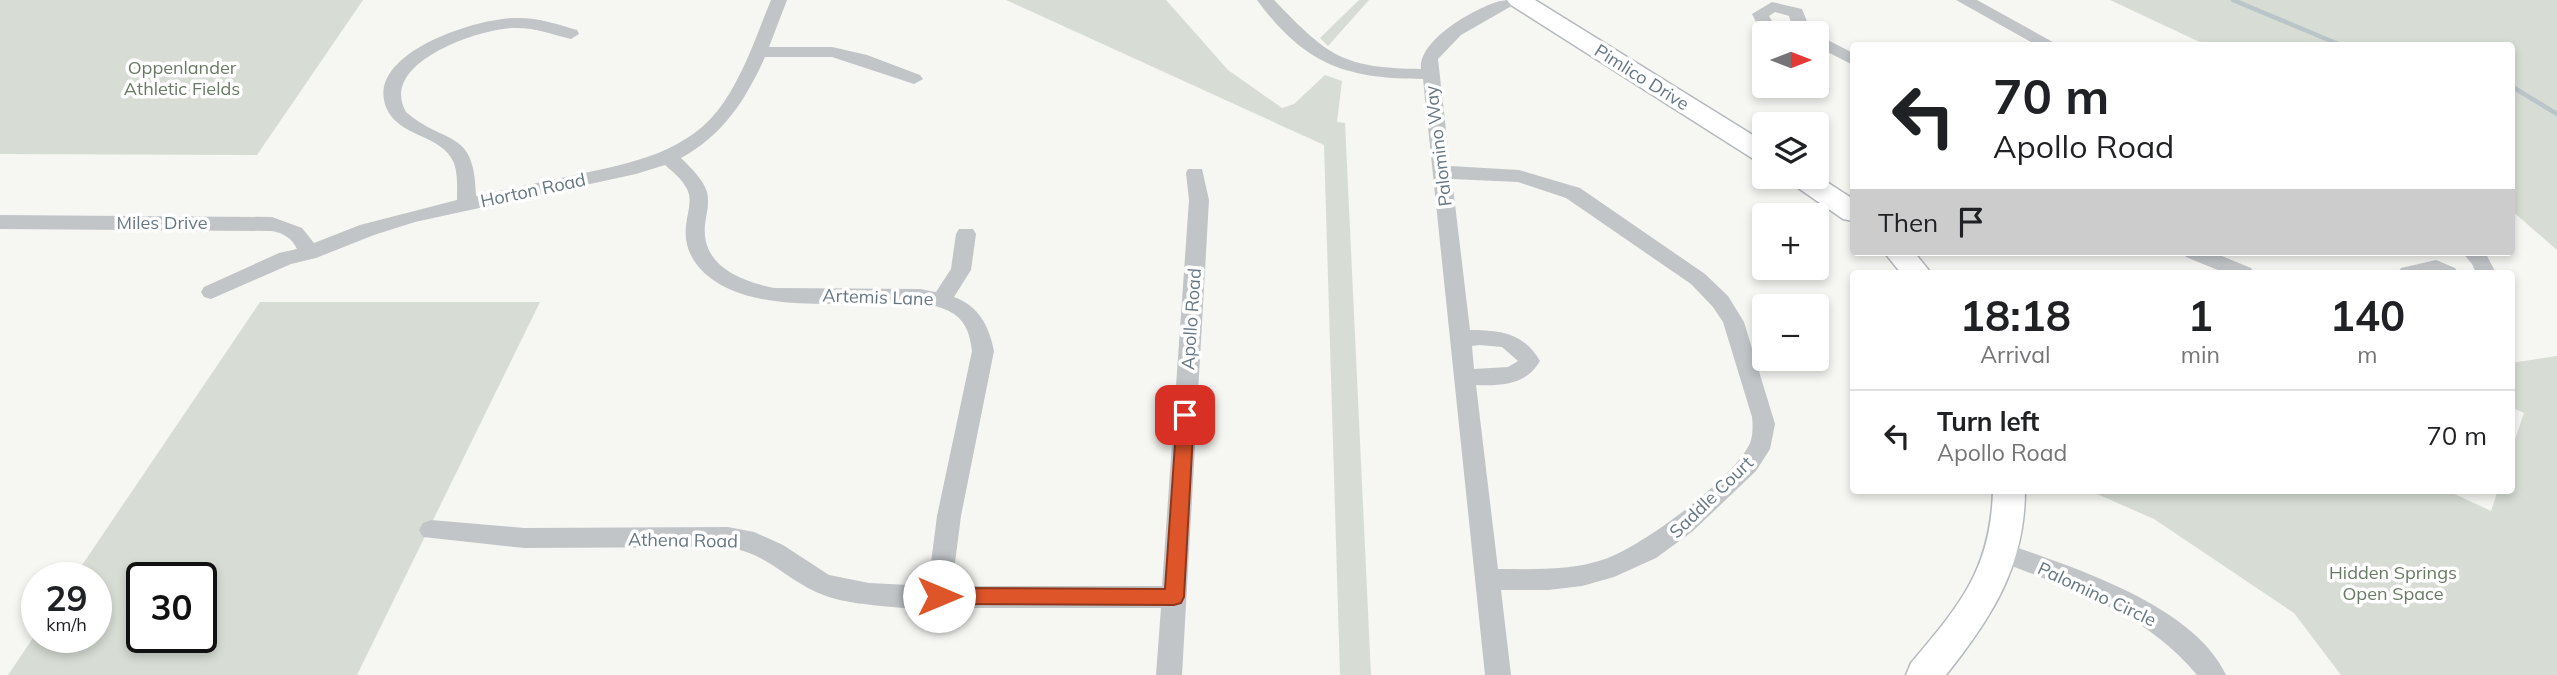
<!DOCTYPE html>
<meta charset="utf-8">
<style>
:root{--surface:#fff;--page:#f6f6f6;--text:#202124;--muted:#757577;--line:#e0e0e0}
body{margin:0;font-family:Mulish,sans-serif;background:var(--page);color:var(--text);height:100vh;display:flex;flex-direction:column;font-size:26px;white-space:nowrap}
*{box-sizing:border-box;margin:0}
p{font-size:23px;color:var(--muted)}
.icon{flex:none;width:38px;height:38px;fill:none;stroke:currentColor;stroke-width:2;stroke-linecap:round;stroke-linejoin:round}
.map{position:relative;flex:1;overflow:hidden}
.side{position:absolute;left:1850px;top:270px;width:665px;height:224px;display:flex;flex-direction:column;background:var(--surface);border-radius:7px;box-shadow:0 4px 10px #0003}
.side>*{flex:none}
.hud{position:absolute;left:1850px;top:42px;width:665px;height:214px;border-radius:7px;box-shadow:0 4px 10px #0003;background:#fff;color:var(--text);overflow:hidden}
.needle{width:46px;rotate:90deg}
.controls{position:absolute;left:1752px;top:21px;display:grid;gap:14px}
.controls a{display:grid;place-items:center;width:77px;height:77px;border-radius:7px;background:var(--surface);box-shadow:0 4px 10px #0003;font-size:35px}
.speed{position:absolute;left:21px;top:562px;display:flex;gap:14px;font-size:35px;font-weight:700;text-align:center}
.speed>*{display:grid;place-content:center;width:91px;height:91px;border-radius:50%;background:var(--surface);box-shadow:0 4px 10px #0003;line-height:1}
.speed small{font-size:18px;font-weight:400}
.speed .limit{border:4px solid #111;border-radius:10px;background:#fff;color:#111}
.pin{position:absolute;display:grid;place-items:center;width:60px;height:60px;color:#fff;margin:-30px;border-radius:14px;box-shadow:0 4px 10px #0006}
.me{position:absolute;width:77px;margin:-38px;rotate:90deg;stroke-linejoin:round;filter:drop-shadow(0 0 5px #0008)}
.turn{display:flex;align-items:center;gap:24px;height:147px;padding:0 28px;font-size:32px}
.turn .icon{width:91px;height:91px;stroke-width:2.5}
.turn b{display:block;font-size:49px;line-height:60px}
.then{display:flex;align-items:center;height:66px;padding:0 28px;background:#0003;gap:14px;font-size:26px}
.eta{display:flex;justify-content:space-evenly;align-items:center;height:119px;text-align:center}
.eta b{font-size:42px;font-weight:700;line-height:49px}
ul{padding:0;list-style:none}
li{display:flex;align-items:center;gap:21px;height:91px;padding:0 28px;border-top:2px solid var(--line)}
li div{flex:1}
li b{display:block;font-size:26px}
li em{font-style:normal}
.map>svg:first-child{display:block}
.green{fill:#d7ddd4;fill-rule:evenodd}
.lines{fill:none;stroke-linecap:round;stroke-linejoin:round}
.stream{stroke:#b9c5c9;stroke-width:4.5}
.secondary-casing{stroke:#b4b9bd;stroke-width:3}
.street{fill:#c1c5c8;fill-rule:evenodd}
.secondary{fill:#fff;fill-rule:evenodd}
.route{fill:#de552a;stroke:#90371b;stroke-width:2}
.labels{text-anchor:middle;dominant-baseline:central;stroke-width:7;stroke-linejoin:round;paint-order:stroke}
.park-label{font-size:18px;fill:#697a64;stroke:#fff}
.street-label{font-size:18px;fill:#667683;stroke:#fff}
</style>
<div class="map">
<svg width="2557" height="675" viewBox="0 0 2557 675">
<rect width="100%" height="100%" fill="#f6f6f3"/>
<path class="green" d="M0 0H363L257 155 0 154Z
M1006 0H1166L1228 70 1282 108 1294 104 1325 75 1342 81 1337 122 1345 123 1371 675H1340L1324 145Z
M1359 0H1369L1328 46 1320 38Z
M2110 0H2557V250L2511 210V46L2206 45Z
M260 302H540L357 675H8L37 632V637H96V578L74 577ZM142 578H201V637H142Z
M2557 356V675H2341L2294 613 2154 519 2088 490H2446L2491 511 2498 490H2511V451L2524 413 2511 407V363Z"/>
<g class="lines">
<path class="stream" d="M2233 0 2343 46
M2511 86 2557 114"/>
<defs>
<path id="secondary" d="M1507 0H1535L1764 142V163L1755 160 1511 5Z
M1816 175 1853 199V221L1843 219 1791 183 1787 177Z
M1884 252H1914L1931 273H1901Z
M1993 490H2025C2025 566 1992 617 1946 675H1906L1911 663C1960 605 1991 569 1993 490Z"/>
</defs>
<use href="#secondary" class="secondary-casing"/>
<path class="street" d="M771 0H787L769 47H832L867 55 920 75 923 79 914 84 832 57H765C745 101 723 135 681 158 691 168 703 179 707 192 710 204 706 214 705 225 701 266 741 281 774 288L920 289 936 292 951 269 956 234 959 229H973L976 234 971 270 954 297C979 306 989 326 994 351L961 516 952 586H1162L1189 200 1186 173 1188 169H1202L1209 200 1182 675H1156L1161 608H903C875 605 842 604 816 592 782 576 769 555 728 547L524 548 423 537 419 530 423 523 431 520 524 528 728 527 754 532 783 545 829 575 869 583 928 586 937 516 972 351C970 336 967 323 954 314 933 300 904 303 880 303 835 303 786 308 742 294 711 284 682 261 686 226 687 213 693 201 687 189 682 179 673 172 665 165L636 174 415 222 374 235 316 258 291 264 211 299 204 297 201 292 204 287 279 253 297 249C292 238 283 233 272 231L0 229V215L272 217 302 228 314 243 360 225 457 200C457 188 458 175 454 163 441 133 398 138 386 107 365 53 477 18 515 18 536 17 557 24 577 30L579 34 571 39C551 34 533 27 513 28 478 29 378 63 406 112 445 146 475 127 476 196 509 189 542 182 575 175 631 163 690 153 724 102 745 71 757 34 771 0Z
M1257 0H1274C1328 56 1342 68 1421 69 1418 40 1475 8 1500 1 1507 0 1515 0 1522 0L1461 35 1438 59 1450 166 1519 170 1580 188 1705 274 1728 296 1744 322 1775 424 1770 449 1756 471 1693 531 1656 558 1614 577 1582 586 1548 590H1501L1511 675H1485L1423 79C1345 79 1304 64 1257 0ZM1452 179 1518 182 1566 198 1691 284 1713 307 1723 322 1752 417C1753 426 1753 435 1750 443 1735 478 1641 547 1605 559 1570 571 1534 569 1498 569L1476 385C1502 386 1526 385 1540 361 1524 333 1500 330 1470 330ZM1480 345 1502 347 1518 361 1508 367 1474 369 1472 346Z
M1956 0H1977L2060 46H2038Z
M1772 2 1802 9 1808 24C1795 37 1777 34 1760 30L1752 14ZM1775 12 1789 16 1791 22 1784 25 1773 23 1769 16Z
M1816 34 1853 53V65L1816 46Z
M2183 252H2212L2251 268 2254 273H2225L2186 257Z
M2462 252H2485L2496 273H2476L2472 264Z
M2436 260 2455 268 2458 273H2398L2401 268Z
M2004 543C2072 567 2194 605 2226 675H2197C2144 611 2071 589 1996 560L1992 553 1996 546Z"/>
<use href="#secondary" class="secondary"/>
</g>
<path class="route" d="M1185 408 1191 410 1194 415 1184 597 1181 603 1174 605 939 604 932 602 929 596 932 591 939 588 1165 589 1177 415 1180 410Z"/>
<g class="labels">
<g class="park-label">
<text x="182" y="67">Oppenlander<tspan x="182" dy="21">Athletic Fields</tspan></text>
<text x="2393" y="572">Hidden Springs<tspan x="2393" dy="21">Open Space</tspan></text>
</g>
<g class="street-label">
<text transform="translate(1642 77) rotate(32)">Pimlico Drive</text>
<text transform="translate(1438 146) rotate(-97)">Palomino Way</text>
<text transform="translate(533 190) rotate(-12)">Horton Road</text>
<text x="162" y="222">Miles Drive</text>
<text transform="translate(878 297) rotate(2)">Artemis Lane</text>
<text transform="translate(1191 319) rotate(-86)">Apollo Road</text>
<text transform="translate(1711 497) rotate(-44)">Saddle Court</text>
<text transform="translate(683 540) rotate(1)">Athena Road</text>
<text transform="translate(2097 594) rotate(25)">Palomino Circle</text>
</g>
</g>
</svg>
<div class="controls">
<a><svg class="needle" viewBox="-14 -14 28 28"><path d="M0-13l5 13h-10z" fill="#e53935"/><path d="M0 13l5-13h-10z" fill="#757577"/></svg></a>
<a><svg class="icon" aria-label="layers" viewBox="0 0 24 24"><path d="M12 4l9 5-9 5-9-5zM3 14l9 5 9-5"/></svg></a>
<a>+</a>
<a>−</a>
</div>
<div class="speed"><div>29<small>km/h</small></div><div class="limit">30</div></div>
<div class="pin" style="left:1185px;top:415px;background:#d93025"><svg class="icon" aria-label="arrive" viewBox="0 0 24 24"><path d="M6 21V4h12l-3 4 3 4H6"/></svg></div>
<svg class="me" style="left:939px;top:596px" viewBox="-20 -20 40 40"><circle r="19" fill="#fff"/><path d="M0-13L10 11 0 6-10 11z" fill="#de552a"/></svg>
<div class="hud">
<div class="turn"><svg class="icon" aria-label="left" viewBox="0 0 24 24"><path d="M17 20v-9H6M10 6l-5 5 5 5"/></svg><div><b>70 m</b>Apollo Road</div></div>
<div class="then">Then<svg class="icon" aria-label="arrive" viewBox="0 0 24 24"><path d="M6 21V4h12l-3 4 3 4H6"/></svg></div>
</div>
<section class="side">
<div class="eta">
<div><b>18:18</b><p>Arrival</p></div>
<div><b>1</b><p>min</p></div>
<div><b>140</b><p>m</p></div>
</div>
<ul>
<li><svg class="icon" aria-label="left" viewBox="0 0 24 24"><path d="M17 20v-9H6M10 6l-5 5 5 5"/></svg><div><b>Turn left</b><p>Apollo Road</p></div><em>70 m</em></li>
</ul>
</section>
</div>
